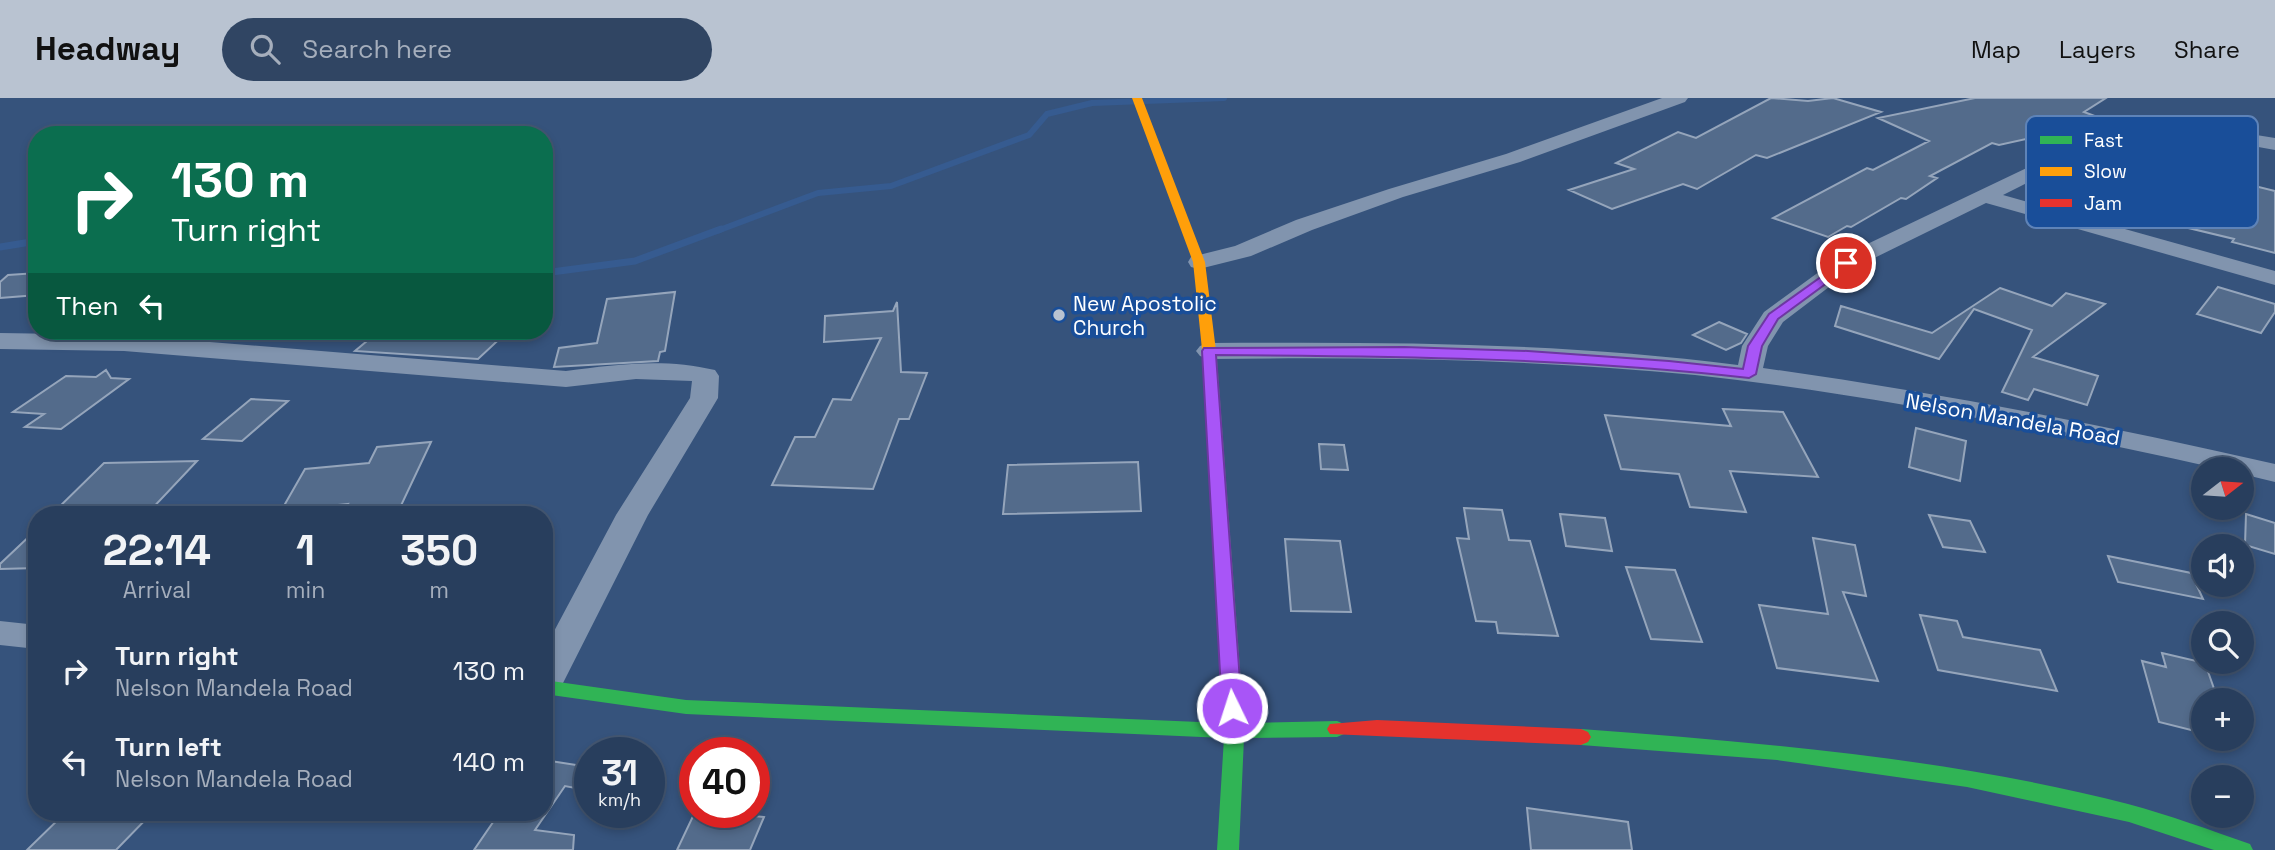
<!DOCTYPE html>
<meta charset="utf-8">
<style>
:root{--surface:#283e5d;--page:#304563;--text:#f1f3f6;--muted:#a5aebc;--line:#445772;--accent:#b9c3d1}
body{margin:0;font-family:"Space Grotesk",sans-serif;background:var(--page);color:var(--text);height:100vh;display:flex;flex-direction:column;font-size:26px;white-space:nowrap}
*{box-sizing:border-box;margin:0}
p{font-size:23px;color:var(--muted)}
.icon{flex:none;width:38px;height:38px;fill:none;stroke:currentColor;stroke-width:2;stroke-linecap:round;stroke-linejoin:round}
.map{position:relative;flex:1;overflow:hidden}
.panel{position:absolute;left:28px;top:408px;width:525px;height:315px;display:flex;flex-direction:column;background:var(--surface);border-radius:28px;box-shadow:0 4px 10px #0003,0 0 0 2px var(--line)}
.panel>*{flex:none}
.top-card{position:absolute;left:28px;top:28px;width:525px;height:214px;border-radius:28px;box-shadow:0 4px 10px #0003,0 0 0 2px var(--line);background:#0b6e4f;color:#fff;overflow:hidden}
.needle{width:46px;rotate:73deg}
.fabs{position:absolute;left:2191px;top:359px;display:grid;gap:14px}
.fabs a{display:grid;place-items:center;width:63px;height:63px;border-radius:50%;background:var(--surface);box-shadow:0 4px 10px #0003,0 0 0 2px var(--line);font-size:35px}
.speed{position:absolute;left:574px;top:639px;display:flex;gap:14px;font-size:35px;font-weight:700;text-align:center}
.speed>*{display:grid;place-content:center;width:91px;height:91px;border-radius:50%;background:var(--surface);box-shadow:0 4px 10px #0003,0 0 0 2px var(--line);line-height:1}
.speed small{font-size:18px;font-weight:400}
.speed .limit{border:10px solid #d22;background:#fff;color:#111}
.pin{position:absolute;display:grid;place-items:center;width:60px;height:60px;color:#fff;margin:-30px;border:4px solid #fff;border-radius:50%;box-shadow:0 2px 7px #0007}
.me{position:absolute;width:77px;margin:-38px;rotate:356deg;stroke-linejoin:round;filter:drop-shadow(0 0 5px #0008)}
.turn{display:flex;align-items:center;gap:24px;height:147px;padding:0 28px;font-size:32px}
.turn .icon{width:91px;height:91px;stroke-width:2.5}
.turn b{display:block;font-size:49px;line-height:60px}
.then{display:flex;align-items:center;height:66px;padding:0 28px;background:#0003;gap:14px;font-size:26px}
.eta{display:flex;justify-content:space-evenly;align-items:center;height:119px;text-align:center}
.eta b{font-size:42px;font-weight:800;line-height:49px}
ul{padding:0;list-style:none}
li{display:flex;align-items:center;gap:21px;height:91px;padding:0 28px}
li div{flex:1}
li b{display:block;font-size:26px}
li em{font-style:normal}
header{display:flex;align-items:center;gap:42px;box-sizing:border-box;height:98px;padding:0 35px;background:var(--accent);color:#111}
header strong{font-size:33px}
nav{display:flex;gap:38px;margin-inline-start:auto;font-size:24px}
.search{width:490px;height:63px;background:var(--page);display:flex;align-items:center;gap:18px;box-sizing:border-box;padding:0 24px;border-radius:38px;color:var(--muted);font-size:26px}
.map>svg:first-child{display:block}
.lines{fill:none;stroke-linecap:round;stroke-linejoin:round}
.stream-far1{stroke:#365b90;stroke-width:6}
.stream{stroke:#365b90;stroke-width:7}
.building{fill:#536b8b;stroke:#95a5bb;stroke-width:2}
.street{fill:#8194ae;fill-rule:evenodd}
.fast{fill:#30b455;fill-rule:evenodd}
.slow{fill:#ff9f0a;fill-rule:evenodd}
.jam{fill:#e5322d;fill-rule:evenodd}
.route{fill:#a855f7;stroke:#6d37a1;stroke-width:2}
.poi-dot{fill:#b9c3d1;stroke:#194e99;stroke-width:2.5}
.labels{text-anchor:middle;dominant-baseline:central;stroke-width:7;stroke-linejoin:round;paint-order:stroke}
.poi-label{font-size:21px;fill:#fff;stroke:#194e99;text-anchor:start}
.street-label{font-size:21px;fill:#fff;stroke:#194e99}
.key{fill:#194e99;stroke:#5e83b8;stroke-width:2}
.key-label{font-size:19px;fill:#fff}
</style>
<header>
<strong>Headway</strong>
<div class="search"><svg class="icon" aria-label="search" viewBox="0 0 24 24"><circle cx="10" cy="10" r="6"/><path d="M15 15l6 6"/></svg>Search here</div>
<nav><a>Map</a><a>Layers</a><a>Share</a></nav>
</header>
<div class="map">
<svg width="2275" height="752" viewBox="0 0 2275 752">
<rect width="100%" height="100%" fill="#36537c"/>
<g class="lines">
<path class="stream-far1" d="M717 133 818 95 891 88 1029 37 1047 16 1092 5 1224 0"/>
<path class="stream" d="M0 149 37 143
M544 175 635 163 721 131"/>
</g>
<path class="building" d="M1771 0 1808 3 1833 0 1881 14 1767 60 1756 57 1697 91 1683 86 1612 111 1569 92 1634 71 1616 65 1678 34 1696 40Z
M1975 0H2106L2084 14 2108 23 1999 47 1992 45 1930 78 1937 80 1906 101 1901 100 1851 129 1847 128 1828 139 1773 120 1867 70 1873 72 1929 43 1878 20Z
M2115 65 2223 91 2231 82 2275 93V155L2232 144 2234 141 2097 108 2102 101 2082 96Z
M37 175V197L0 200V184L8 177Z
M2218 189 2275 206V214L2261 235 2197 216Z
M2000 190 2052 208 2066 195 2105 206 2033 259 2098 278 2087 307 2034 291 2028 302 2002 294 2032 232 1974 211 1939 261 1835 228 1841 208 1932 235Z
M675 194 665 253 660 254 658 263 554 269 559 250 597 245 607 201Z
M897 204 901 274 927 275 909 321H899L873 391 772 387 795 339H815L833 301 851 302 881 240 824 244 825 218 893 213Z
M1719 224 1747 236 1741 245 1726 252 1693 237Z
M379 233H508L478 261 355 253Z
M106 272 111 280 129 281 61 331 25 329 44 316 13 314 66 278 96 279Z
M251 301 288 303 242 343 203 341Z
M1723 311 1783 314 1818 379 1730 373 1746 414 1690 409 1679 376 1621 371 1605 317 1731 328Z
M1916 330 1966 343 1960 383 1909 369Z
M431 344 397 416H343L348 406 281 413 305 371 369 365 377 349Z
M1319 346 1344 347 1348 372 1321 371Z
M197 363 147 416H52L104 365Z
M1138 364 1141 413 1003 416 1008 367Z
M1464 410 1502 412 1509 442 1530 443 1558 538 1498 535 1496 524 1476 523 1457 440 1469 441Z
M1560 416 1605 420 1612 453 1566 448Z
M2246 416 2275 425V456L2245 447Z
M1929 417 1970 423 1985 454 1943 449Z
M37 431V470L0 471V466Z
M1813 440 1855 447 1866 498 1843 494 1878 583 1777 570 1759 507 1828 516Z
M1285 441 1340 443 1351 514 1291 513Z
M2108 458 2191 475 2203 501 2118 484Z
M1626 469 1675 472 1702 544 1651 541Z
M1920 517 1957 523 1963 539 2040 552 2057 593 1938 572Z
M2162 555 2205 565 2218 602H2203V635L2159 624 2142 563 2166 569Z
M544 662 589 669 575 690 565 688 535 732 574 737 573 752H474L500 714H544Z
M1527 710 1628 724 1632 752H1531Z
M66 714H153L116 752H27Z
M695 714H712L764 719 750 752H677Z"/>
<g class="lines">
<path class="street" d="M1662 0H1688L1685 4 1520 64 1403 99 1312 132 1251 158 1199 171 1191 169 1188 164 1191 159 1235 148 1296 122 1389 91 1506 56Z
M2169 29 2219 31 2275 40V52C2216 41 2158 33 2100 52 2067 63 2035 81 2003 97L2275 173V187L1986 105 1854 170 1783 224 1768 248 1763 270C1935 294 2106 327 2275 366V384L2242 376V371H2220C2047 332 1871 296 1695 277 1533 261 1371 259 1209 261L1200 258 1196 253 1200 248 1209 245C1385 244 1563 244 1738 267L1742 248 1764 214 1838 160 2058 55 2119 35Z
M0 235 124 237 566 273C617 266 665 260 715 272L719 278 718 300 648 417 562 587 557 596 544 600V552L616 417 690 300 692 283 636 281 566 289 124 253 0 251Z
M0 523 37 527V551L0 547Z"/>
<path class="fast" d="M1210 257 1217 261 1244 625 1337 623 1344 626 1347 631 1344 636 1337 639 1244 640 1239 752H1217L1224 640 686 616 544 596V582L686 602 1223 625 1203 261Z
M1581 631C1764 645 1950 660 2128 706 2169 717 2210 732 2250 746L2253 752H2214L2129 724 1967 689 1777 662 1581 647 1574 644 1571 639 1574 634Z"/>
<path class="slow" d="M1132 0H1142L1205 164 1217 261 1215 264H1205L1203 261 1193 164Z"/>
<path class="jam" d="M1377 622 1581 631 1588 634 1591 639 1588 644 1581 647 1330 636 1327 631 1330 626Z"/>
</g>
<path class="route" d="M1846 161 1852 165 1850 168 1778 221 1762 248 1756 276 1749 280C1571 260 1394 258 1216 257L1242 610 1239 615 1232 617 1225 615 1222 610 1202 253 1204 250 1404 249 1528 253 1669 263 1743 271 1748 248 1769 216Z"/>
<circle class="poi-dot" cx="1059" cy="217" r="7"/>
<g class="labels">
<g class="poi-label">
<text x="1073" y="205">New Apostolic<tspan x="1073" dy="24">Church</tspan></text>
</g>
<g class="street-label">
<text transform="translate(2013 321) rotate(10)">Nelson Mandela Road</text>
</g>
</g>
<rect x="2026" y="18" width="232" height="112" rx="10" class="key"/>
<rect x="2040" y="38" width="32" height="8" fill="#30b455"/>
<rect x="2040" y="69" width="32" height="9" fill="#ff9f0a"/>
<rect x="2040" y="101" width="32" height="8" fill="#e5322d"/>
<g class="key-label">
<text x="2084" y="49">Fast</text>
<text x="2084" y="80">Slow</text>
<text x="2084" y="112">Jam</text>
</g>
</svg>
<div class="fabs">
<a><svg class="needle" viewBox="-14 -14 28 28"><path d="M0-13l5 13h-10z" fill="#e53935"/><path d="M0 13l5-13h-10z" fill="#a5aebc"/></svg></a>
<a><svg class="icon" aria-label="sound" viewBox="0 0 24 24"><path d="M4 9h4l5-4v14l-5-4H4zM17 9q2 3 0 6"/></svg></a>
<a><svg class="icon" aria-label="search" viewBox="0 0 24 24"><circle cx="10" cy="10" r="6"/><path d="M15 15l6 6"/></svg></a>
<a>+</a>
<a>−</a>
</div>
<div class="speed"><div>31<small>km/h</small></div><div class="limit">40</div></div>
<div class="pin" style="left:1846px;top:165px;background:#d93025"><svg class="icon" aria-label="arrive" viewBox="0 0 24 24"><path d="M6 21V4h12l-3 4 3 4H6"/></svg></div>
<svg class="me" style="left:1232px;top:610px" viewBox="-20 -20 40 40"><circle r="17" fill="#a855f7" stroke="#fff" stroke-width="3"/><path d="M0-11L8 9 0 5-8 9z" fill="#fff"/></svg>
<div class="top-card">
<div class="turn"><svg class="icon" aria-label="right" viewBox="0 0 24 24"><path d="M7 20v-9h11M14 6l5 5-5 5"/></svg><div><b>130 m</b>Turn right</div></div>
<div class="then">Then<svg class="icon" aria-label="left" viewBox="0 0 24 24"><path d="M17 20v-9H6M10 6l-5 5 5 5"/></svg></div>
</div>
<section class="panel">
<div class="eta">
<div><b>22:14</b><p>Arrival</p></div>
<div><b>1</b><p>min</p></div>
<div><b>350</b><p>m</p></div>
</div>
<ul>
<li><svg class="icon" aria-label="right" viewBox="0 0 24 24"><path d="M7 20v-9h11M14 6l5 5-5 5"/></svg><div><b>Turn right</b><p>Nelson Mandela Road</p></div><em>130 m</em></li>
<li><svg class="icon" aria-label="left" viewBox="0 0 24 24"><path d="M17 20v-9H6M10 6l-5 5 5 5"/></svg><div><b>Turn left</b><p>Nelson Mandela Road</p></div><em>140 m</em></li>
</ul>
</section>
</div>
